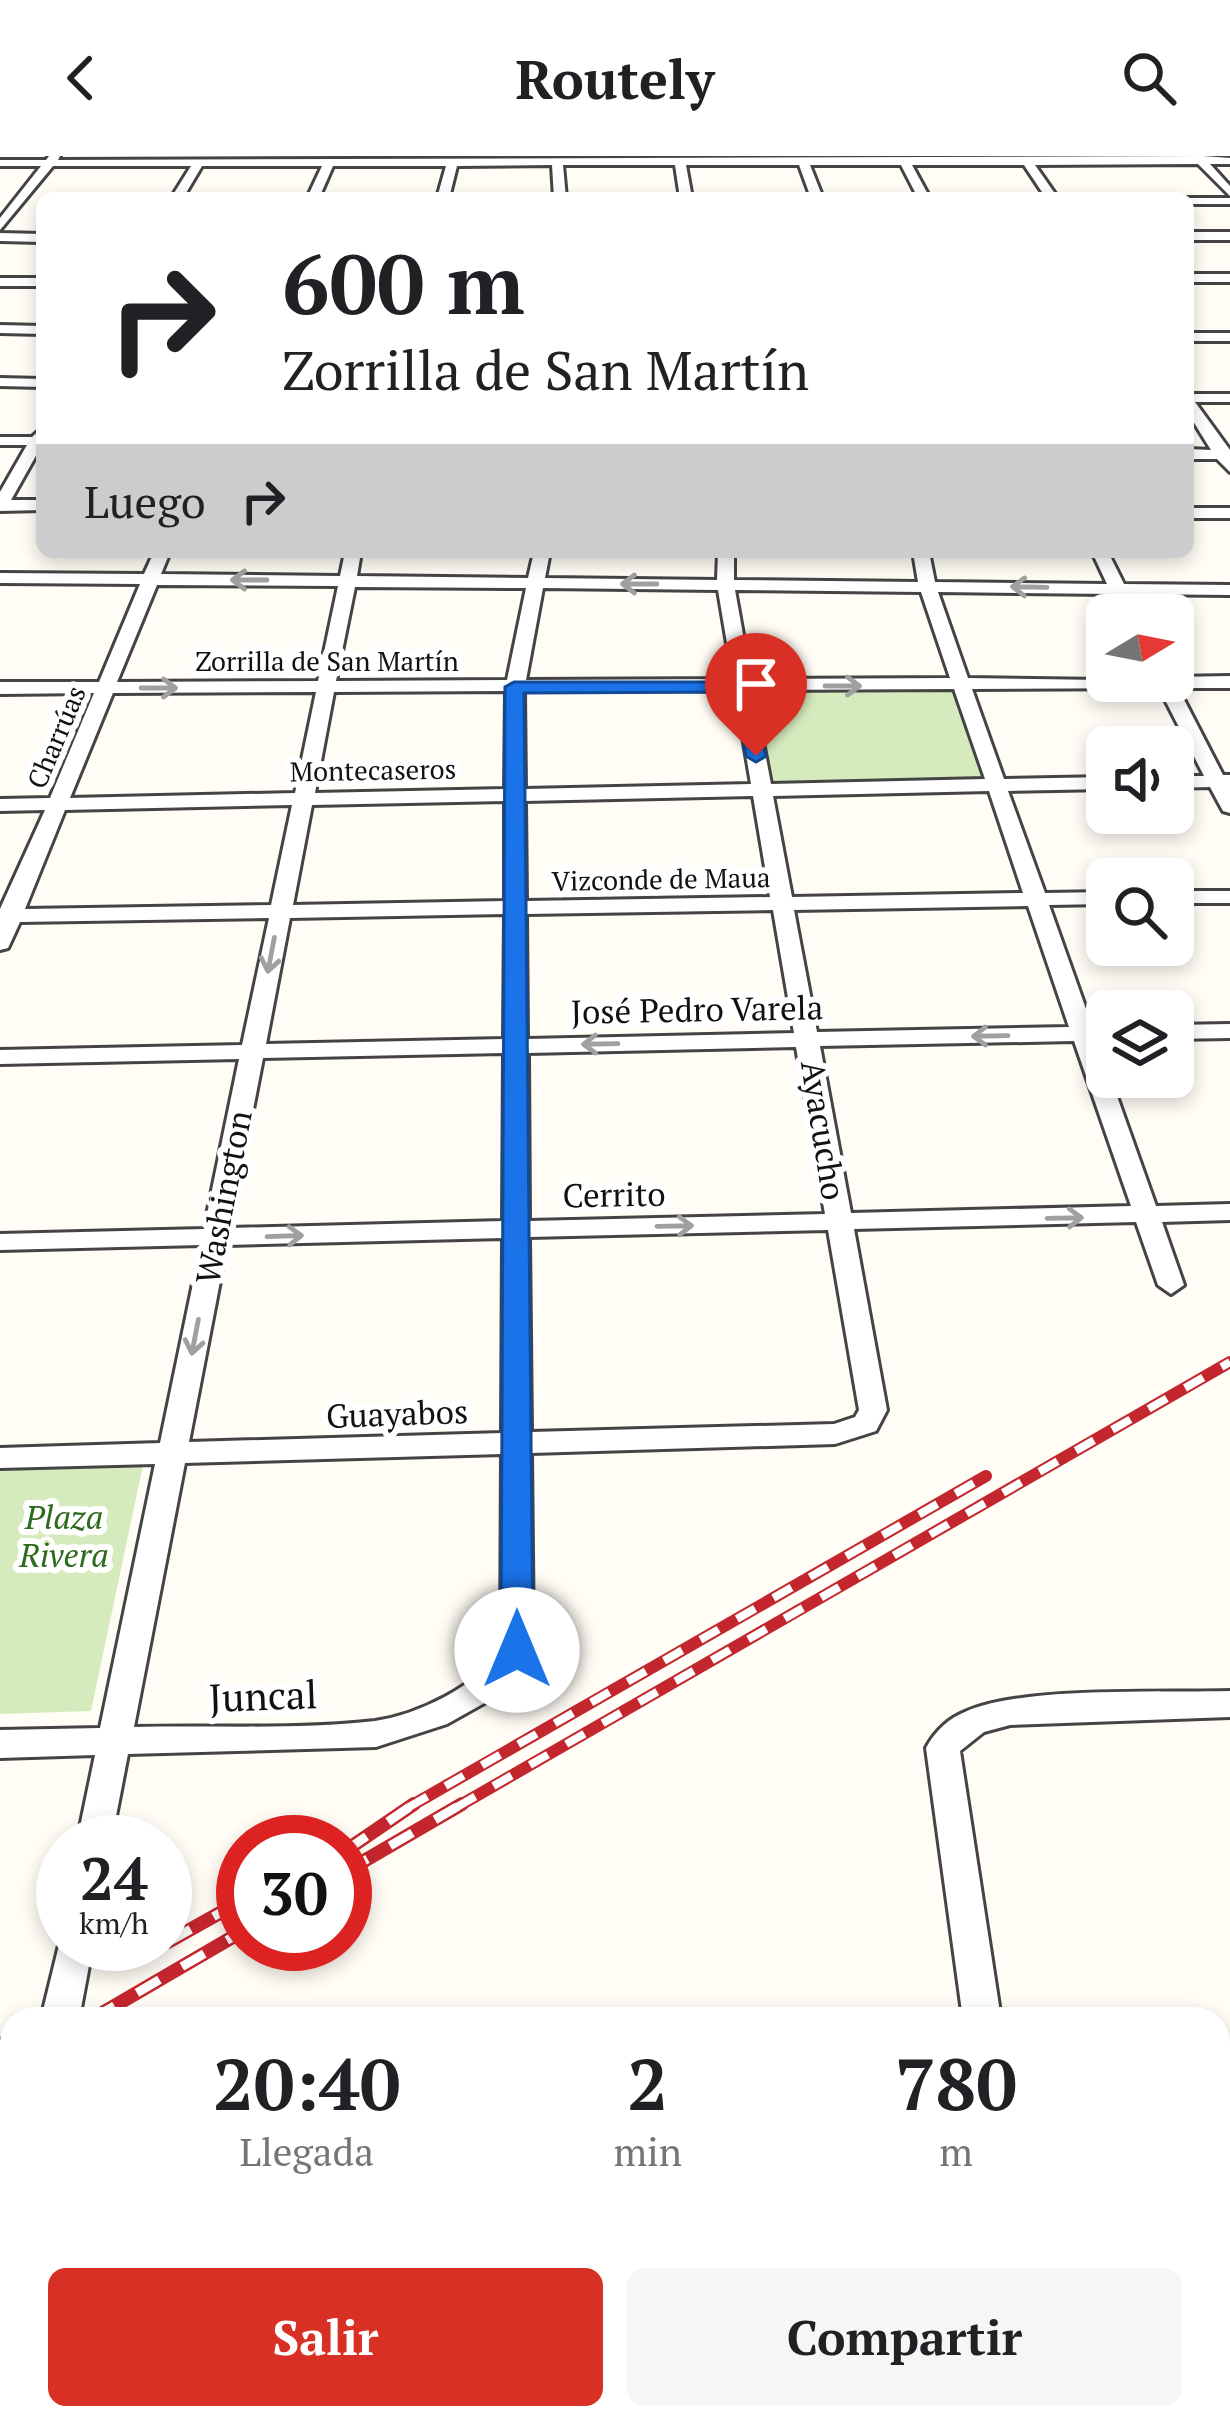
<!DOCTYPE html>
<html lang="es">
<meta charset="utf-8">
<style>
:root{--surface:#fff;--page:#f6f6f6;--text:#202124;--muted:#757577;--accent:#d93025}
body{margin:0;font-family:"PT Serif",serif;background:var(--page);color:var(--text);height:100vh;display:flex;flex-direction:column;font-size:45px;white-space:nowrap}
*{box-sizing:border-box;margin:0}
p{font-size:39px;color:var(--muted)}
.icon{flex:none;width:66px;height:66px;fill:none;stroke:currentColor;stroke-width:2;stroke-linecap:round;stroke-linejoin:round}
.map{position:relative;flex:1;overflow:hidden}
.panel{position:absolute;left:0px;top:1851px;width:1230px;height:423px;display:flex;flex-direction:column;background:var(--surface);border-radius:36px 36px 0 0;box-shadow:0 6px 18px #0003}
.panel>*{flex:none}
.guide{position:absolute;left:36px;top:36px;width:1158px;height:366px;border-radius:18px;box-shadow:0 6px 18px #0003;background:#fff;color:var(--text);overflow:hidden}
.needle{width:78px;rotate:80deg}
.controls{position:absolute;left:1086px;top:438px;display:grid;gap:24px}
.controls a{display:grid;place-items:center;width:108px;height:108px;border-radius:18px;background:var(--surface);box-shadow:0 6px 18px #0003;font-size:60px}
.speed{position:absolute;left:36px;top:1659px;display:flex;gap:24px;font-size:60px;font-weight:700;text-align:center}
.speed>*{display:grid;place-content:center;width:156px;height:156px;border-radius:50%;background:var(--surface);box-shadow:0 6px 18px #0003;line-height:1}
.speed small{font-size:30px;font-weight:400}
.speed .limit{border:18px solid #d22;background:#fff;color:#111}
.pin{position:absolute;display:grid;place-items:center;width:102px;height:102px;color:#fff;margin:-123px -51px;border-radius:50% 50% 50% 0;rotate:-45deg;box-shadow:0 0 12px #0007}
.pin .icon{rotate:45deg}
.me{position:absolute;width:132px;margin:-66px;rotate:0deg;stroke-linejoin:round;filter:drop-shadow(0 0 9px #0008)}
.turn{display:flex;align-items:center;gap:42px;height:252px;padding:0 48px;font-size:54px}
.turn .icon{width:156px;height:156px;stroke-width:2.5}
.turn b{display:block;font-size:84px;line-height:102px}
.then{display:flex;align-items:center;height:114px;padding:0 48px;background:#0003;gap:24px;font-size:45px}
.eta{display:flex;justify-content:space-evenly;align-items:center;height:204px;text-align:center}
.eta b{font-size:72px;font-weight:700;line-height:84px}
.action{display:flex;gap:24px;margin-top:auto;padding:24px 48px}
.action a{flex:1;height:138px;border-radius:18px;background:var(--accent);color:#fff;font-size:48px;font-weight:700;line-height:138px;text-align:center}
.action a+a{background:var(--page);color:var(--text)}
header{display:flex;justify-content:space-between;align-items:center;height:156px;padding:0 48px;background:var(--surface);font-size:54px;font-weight:700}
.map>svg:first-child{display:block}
.green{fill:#d5ebbd}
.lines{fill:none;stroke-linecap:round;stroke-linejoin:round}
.minor-casing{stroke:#444;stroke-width:6}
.minor{fill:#fff;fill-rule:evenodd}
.rail-far1-casing{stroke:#c4262e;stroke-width:12}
.rail-casing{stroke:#c4262e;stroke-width:14}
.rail-far1{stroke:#fff;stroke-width:8;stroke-dasharray:21;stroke-linecap:butt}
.rail{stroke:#fff;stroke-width:9;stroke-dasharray:26;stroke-linecap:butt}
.oneway{stroke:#a0a0a0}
.route{fill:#1a73e8;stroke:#114b97;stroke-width:3}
.labels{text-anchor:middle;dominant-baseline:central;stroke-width:12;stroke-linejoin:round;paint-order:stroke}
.far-street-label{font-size:27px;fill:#111;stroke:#fff}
.street-label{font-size:33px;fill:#111;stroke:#fff}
.park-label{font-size:33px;font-style:italic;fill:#2f6b1f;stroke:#fff}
.near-street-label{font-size:39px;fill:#111;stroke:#fff}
</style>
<header><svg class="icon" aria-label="back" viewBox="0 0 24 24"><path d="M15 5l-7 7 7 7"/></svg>Routely<svg class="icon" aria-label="search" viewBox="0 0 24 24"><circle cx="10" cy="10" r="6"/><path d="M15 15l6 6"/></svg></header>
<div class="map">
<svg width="1230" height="2272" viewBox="0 0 1230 2272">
<rect width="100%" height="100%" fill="#fffdf5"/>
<path class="green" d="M948 533 956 537 985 622 980 626H772L753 538 762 534Z
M143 1309 91 1555 0 1558V1312Z"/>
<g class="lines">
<defs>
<path id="minor" d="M49 0H60L58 4 1203 0 1230 2V8H1210L1230 30V40L1198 8 1035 9 1058 42H1046L1024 9H912L930 42H918L901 9H810L823 42H811L799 9H686L692 42H680L675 9H563L566 42H554L552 9 457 10 449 42H437L446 10H333L319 42H307L322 10H202L183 42H171L191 10H53L0 74V62L41 10H0V4H46Z
M1186 42H1230V48H1188Z
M1188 76H1230V84H1188Z
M0 77 42 78V86L0 85Z
M1188 118H1230V126H1188Z
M0 122H42V130H0Z
M0 169 42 170V178L0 177Z
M1188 177H1230V185H1188Z
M0 222 42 223V231L0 230Z
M1188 238H1230V246H1195L1230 294V316L1217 303H1188V293L1211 294 1188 257Z
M42 272V289L11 344H42V354L0 355V336L27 289H0V281H32Z
M1188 352H1230V362H1188Z
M154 396H170L161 418 340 420 345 396H361L357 420 528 422 534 396H550L545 422 717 424 718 396H734V424L918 426 913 396H929L935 426 1107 428 1092 396H1108L1124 428 1230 429V439L1129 438 1140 459H1122L1112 438 938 436 968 522 1173 525V521L1230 520V532H1178L1223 619H1230V657L1223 655 1210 631 1173 632V620H1204L1159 532 972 533 1004 623 1107 621V633L1008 635 1045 737 1107 736V748L1049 749 1092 870H1107V884H1097L1156 1050 1230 1048V1064L1162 1066 1184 1129 1171 1138 1158 1129 1136 1066 854 1073 887 1254 876 1275 835 1288 531 1297 533 1494 520 1518 488 1545 447 1568 376 1591 128 1598 111 1686H77L95 1599 0 1602V1574L100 1572 155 1308 0 1312V1292L160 1287 201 1089 0 1094V1078L204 1073 239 903 0 908V894L242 889 269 762 20 766 8 792 0 794V753L45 654 0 655V643L50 642 94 537 0 538V526H99L140 428 0 427V417L144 418ZM157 429 338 430 318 525 117 526ZM355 431 526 432 507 524 336 525ZM543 432 718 434 733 523 526 524ZM735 434 921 436 950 522 751 523ZM954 533 985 623 771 628 753 534ZM735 534 751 628 525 633 524 535ZM506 535 505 633 315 637 334 536ZM316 536 295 637 70 642 113 537ZM989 635 1023 737 792 741 773 640ZM753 640 770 741 526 745 525 645ZM505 645V745L293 749 312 649ZM292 649 271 749 25 753 65 654ZM1028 750 1069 871 817 876 794 754ZM773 754 794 877 527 883 526 758ZM505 758 504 883 266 888 290 762ZM1074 885 1131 1050 851 1057 820 890ZM796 891 825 1058 529 1065 528 897ZM504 897 503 1065 230 1072 263 902ZM828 1074 859 1254 855 1261 834 1268 531 1276 529 1081ZM503 1082 502 1277 189 1286 227 1089ZM502 1298 501 1493C478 1530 417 1559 375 1565 296 1574 213 1569 134 1571L185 1307Z
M1173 735H1230V747H1173Z
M1230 868V882L1173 883V869Z
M1230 1535V1561L1010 1569 984 1576 960 1595 1001 1863H963L926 1592C935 1575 949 1562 967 1555 1026 1530 1162 1537 1230 1535Z
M62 1777 63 1788H93L79 1863H41Z
M12 1880V1917L0 1921V1884Z
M1230 1893V1929L1218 1930V1894Z
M12 1946V1982L0 1983V1947Z
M12 2081V2177L0 2182V2086Z
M503 2262H545L546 2272H502Z
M1026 2262H1068L1071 2272H1027Z"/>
</defs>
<use href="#minor" class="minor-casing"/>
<use href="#minor" class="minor"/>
<defs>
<path id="rail-far1" d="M409 1651 986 1320
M457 1651 1230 1206"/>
<path id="rail" d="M345 1695 414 1648
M345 1716 462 1648
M168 1786 243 1744
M92 1863 243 1775
M0 1920 12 1913"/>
</defs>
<use href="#rail-far1" class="rail-far1-casing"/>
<use href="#rail" class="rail-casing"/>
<use href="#rail-far1" class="rail-far1"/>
<use href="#rail" class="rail"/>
</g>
<defs><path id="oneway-shaft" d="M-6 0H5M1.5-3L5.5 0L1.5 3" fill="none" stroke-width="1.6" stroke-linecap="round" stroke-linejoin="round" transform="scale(3)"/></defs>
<g class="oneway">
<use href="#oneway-shaft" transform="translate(249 424) rotate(-180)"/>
<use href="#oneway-shaft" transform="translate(639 428) rotate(-180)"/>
<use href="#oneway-shaft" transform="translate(1029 431) rotate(-179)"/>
<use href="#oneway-shaft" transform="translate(843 530)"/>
<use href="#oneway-shaft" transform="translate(159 532)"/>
<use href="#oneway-shaft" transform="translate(271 799) rotate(101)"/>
<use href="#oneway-shaft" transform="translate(990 880) rotate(179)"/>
<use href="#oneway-shaft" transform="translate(600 888) rotate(179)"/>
<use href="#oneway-shaft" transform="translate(1065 1062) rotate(-1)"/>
<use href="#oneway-shaft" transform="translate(675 1070) rotate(-1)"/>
<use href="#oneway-shaft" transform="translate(285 1080) rotate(-2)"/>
<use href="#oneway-shaft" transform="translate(195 1181) rotate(101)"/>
</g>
<path class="route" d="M514 526H749L766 600 756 606 746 600 735 536 524 537 533 1494 529 1503 517 1506 506 1503 501 1494 505 531Z"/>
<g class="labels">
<g class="far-street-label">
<text x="327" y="505">Zorrilla de San Martín</text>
<text transform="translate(56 581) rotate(-67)">Charrúas</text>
<text transform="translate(373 614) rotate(-1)">Montecaseros</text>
<text transform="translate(661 723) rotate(-1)">Vizconde de Maua</text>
</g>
<g class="street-label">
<text transform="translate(697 853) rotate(-1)">José Pedro Varela</text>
<text transform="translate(824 974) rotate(81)">Ayacucho</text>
<text transform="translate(614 1038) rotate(-1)">Cerrito</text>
<text transform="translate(223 1041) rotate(-79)">Washington</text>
<text transform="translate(397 1257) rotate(-2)">Guayabos</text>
</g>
<g class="park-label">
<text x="64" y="1360">Plaza<tspan x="64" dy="38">Rivera</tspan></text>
</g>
<g class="near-street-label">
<text transform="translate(263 1539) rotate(-2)">Juncal</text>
</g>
</g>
</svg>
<div class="controls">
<a><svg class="needle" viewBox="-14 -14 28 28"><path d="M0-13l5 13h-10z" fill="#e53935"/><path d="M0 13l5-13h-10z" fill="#757577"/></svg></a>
<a><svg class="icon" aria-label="sound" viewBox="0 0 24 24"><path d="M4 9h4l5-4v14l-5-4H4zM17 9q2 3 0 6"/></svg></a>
<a><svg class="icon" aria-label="search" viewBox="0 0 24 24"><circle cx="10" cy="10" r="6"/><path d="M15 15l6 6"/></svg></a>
<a><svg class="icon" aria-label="layers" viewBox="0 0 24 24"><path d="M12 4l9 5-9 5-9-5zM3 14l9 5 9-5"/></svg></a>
</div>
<div class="speed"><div>24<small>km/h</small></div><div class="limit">30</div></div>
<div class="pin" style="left:756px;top:600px;background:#d93025"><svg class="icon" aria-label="arrive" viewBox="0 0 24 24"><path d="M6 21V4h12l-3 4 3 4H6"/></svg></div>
<svg class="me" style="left:517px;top:1494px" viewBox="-20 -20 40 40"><circle r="19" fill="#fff"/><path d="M0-13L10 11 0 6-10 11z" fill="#1a73e8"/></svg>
<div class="guide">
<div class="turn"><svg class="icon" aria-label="right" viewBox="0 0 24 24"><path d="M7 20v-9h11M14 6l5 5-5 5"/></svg><div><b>600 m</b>Zorrilla de San Martín</div></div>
<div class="then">Luego<svg class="icon" aria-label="right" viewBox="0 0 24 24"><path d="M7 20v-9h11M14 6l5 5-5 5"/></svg></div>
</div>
<section class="panel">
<div class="eta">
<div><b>20:40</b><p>Llegada</p></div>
<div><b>2</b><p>min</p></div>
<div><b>780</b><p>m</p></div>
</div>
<div class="action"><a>Salir</a><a>Compartir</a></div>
</section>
</div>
